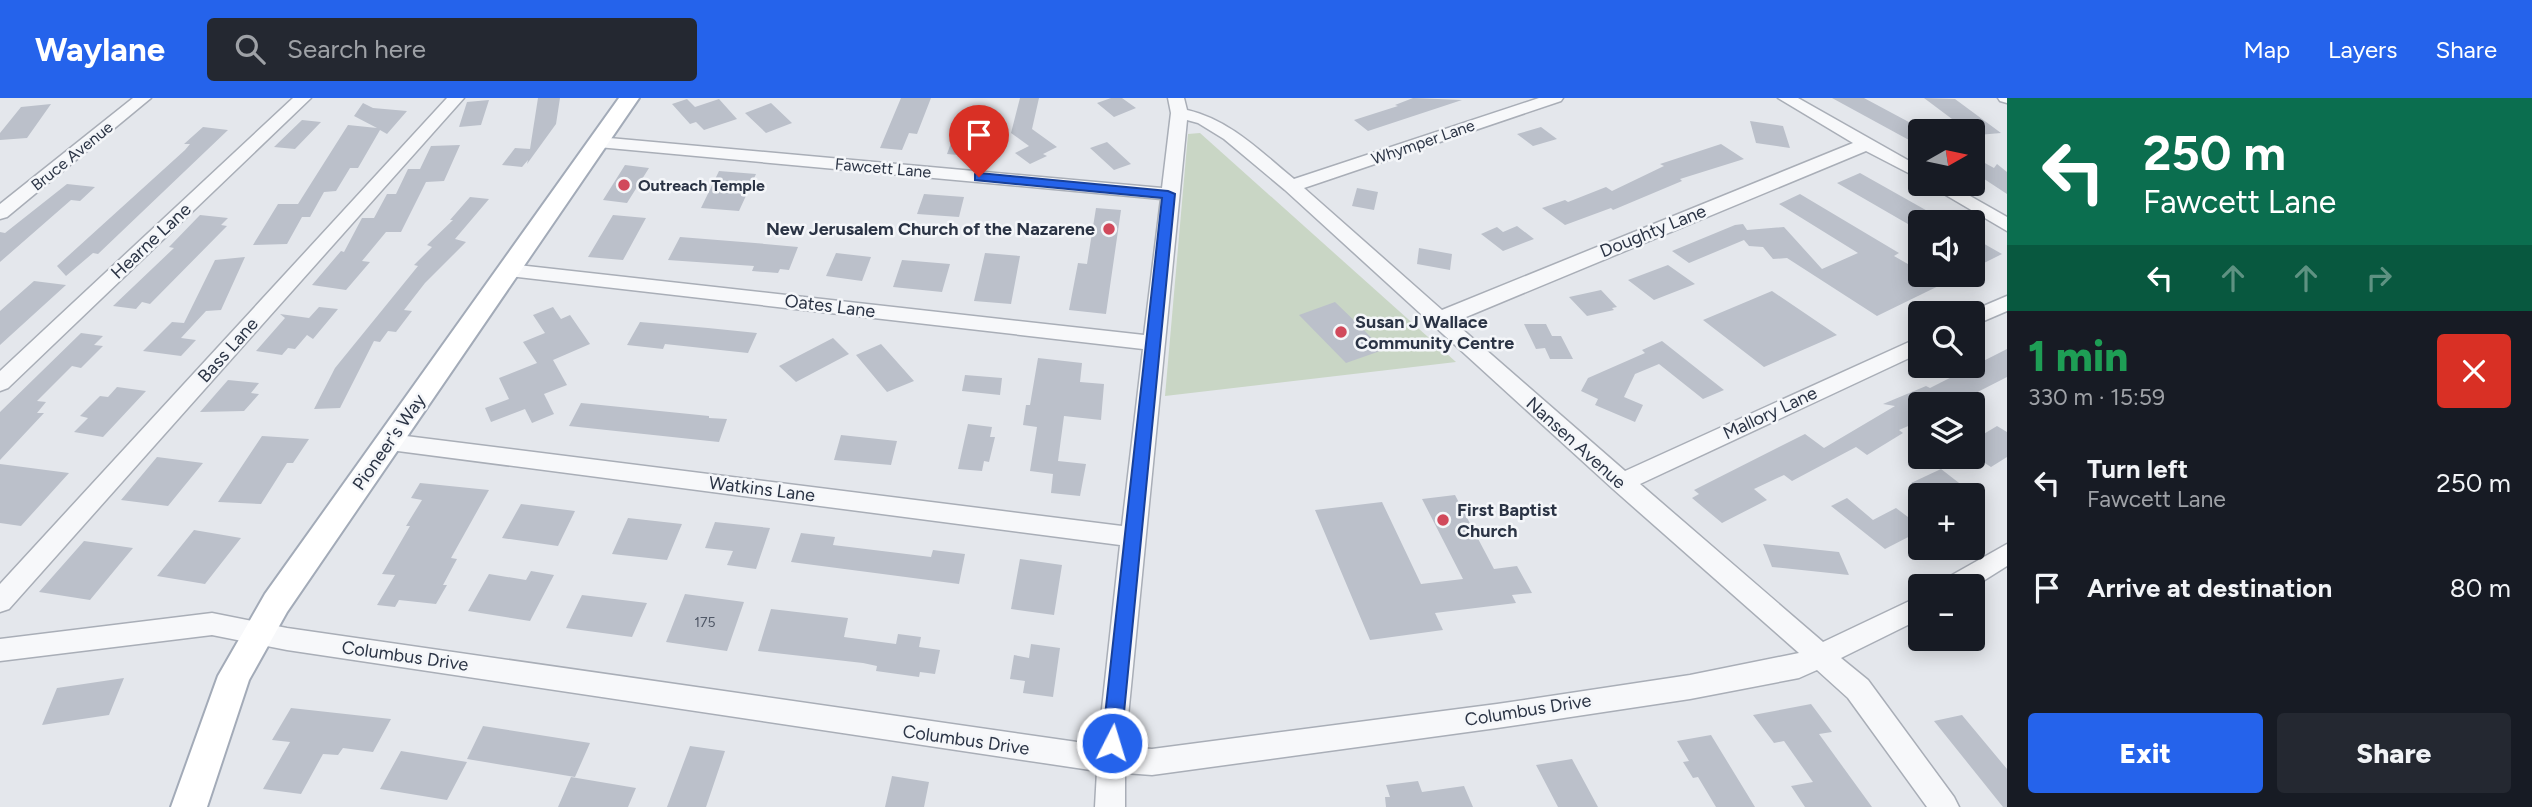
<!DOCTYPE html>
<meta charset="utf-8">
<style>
:root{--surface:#171b24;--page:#242831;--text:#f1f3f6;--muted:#9ea1a6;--accent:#2563eb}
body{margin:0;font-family:Figtree,sans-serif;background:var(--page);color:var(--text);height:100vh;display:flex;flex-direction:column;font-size:26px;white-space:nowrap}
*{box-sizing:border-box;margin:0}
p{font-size:23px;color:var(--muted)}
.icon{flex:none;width:38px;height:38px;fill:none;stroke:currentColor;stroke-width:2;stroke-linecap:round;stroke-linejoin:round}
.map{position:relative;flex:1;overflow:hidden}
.sheet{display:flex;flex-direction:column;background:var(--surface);width:525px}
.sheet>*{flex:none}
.banner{background:#0b6e4f;color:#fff;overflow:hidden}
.needle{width:46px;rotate:81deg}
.tools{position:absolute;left:1908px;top:21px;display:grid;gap:14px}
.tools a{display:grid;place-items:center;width:77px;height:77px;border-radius:7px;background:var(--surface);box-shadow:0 4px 18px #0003;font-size:35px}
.pin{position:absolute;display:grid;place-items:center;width:60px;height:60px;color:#fff;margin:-72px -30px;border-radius:50% 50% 50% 0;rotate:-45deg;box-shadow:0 0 7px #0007}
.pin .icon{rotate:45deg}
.me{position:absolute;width:77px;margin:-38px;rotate:5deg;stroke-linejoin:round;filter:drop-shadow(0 0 5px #0008)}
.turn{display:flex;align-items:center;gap:24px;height:147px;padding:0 21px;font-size:32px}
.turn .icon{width:91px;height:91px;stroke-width:2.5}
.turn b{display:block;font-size:49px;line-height:60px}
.lanes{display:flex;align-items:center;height:66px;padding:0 21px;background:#0003;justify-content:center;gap:35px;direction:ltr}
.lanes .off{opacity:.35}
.round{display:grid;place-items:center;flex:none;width:74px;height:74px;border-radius:7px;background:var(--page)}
.overview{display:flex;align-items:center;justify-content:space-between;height:119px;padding:0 21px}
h1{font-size:42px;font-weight:800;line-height:52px;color:#1e9e55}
.primary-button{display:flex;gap:14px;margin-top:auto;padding:14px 21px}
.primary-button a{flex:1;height:80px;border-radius:7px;background:var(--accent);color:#fff;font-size:28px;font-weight:800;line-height:80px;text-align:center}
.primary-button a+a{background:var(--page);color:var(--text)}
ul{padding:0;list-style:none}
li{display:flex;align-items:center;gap:21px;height:105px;padding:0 21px}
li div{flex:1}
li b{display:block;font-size:26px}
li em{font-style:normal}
header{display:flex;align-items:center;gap:42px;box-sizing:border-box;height:98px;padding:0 35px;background:var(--accent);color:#fff}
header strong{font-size:33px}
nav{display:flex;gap:38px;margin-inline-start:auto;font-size:24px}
.search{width:490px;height:63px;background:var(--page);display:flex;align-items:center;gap:18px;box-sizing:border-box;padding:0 24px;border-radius:7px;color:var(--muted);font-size:26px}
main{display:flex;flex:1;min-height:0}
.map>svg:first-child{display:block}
.green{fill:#c9d6c5}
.building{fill:#bbc0ca}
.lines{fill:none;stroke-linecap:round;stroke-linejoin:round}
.minor-casing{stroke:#a9aeb7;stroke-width:3}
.major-casing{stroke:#a3abb8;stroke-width:4}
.minor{fill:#f7f8fa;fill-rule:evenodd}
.major{fill:#fff;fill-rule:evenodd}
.route{fill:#2563eb;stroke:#184099;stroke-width:2}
.poi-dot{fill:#d1495b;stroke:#f4f6f9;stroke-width:2.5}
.labels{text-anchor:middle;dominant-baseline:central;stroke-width:5;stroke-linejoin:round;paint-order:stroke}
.number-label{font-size:14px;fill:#4f5766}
.far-street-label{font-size:16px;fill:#2b3445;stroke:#f4f6f9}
.far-poi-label{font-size:16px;font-weight:bold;fill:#2b3445;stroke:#f4f6f9;text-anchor:start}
.poi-label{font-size:18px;font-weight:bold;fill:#2b3445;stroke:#f4f6f9;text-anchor:start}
.street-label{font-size:18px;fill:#2b3445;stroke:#f4f6f9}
</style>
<header>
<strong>Waylane</strong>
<div class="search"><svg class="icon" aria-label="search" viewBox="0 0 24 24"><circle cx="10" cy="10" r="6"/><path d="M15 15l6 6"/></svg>Search here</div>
<nav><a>Map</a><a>Layers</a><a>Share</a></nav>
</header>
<main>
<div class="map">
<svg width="2007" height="709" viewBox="0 0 2007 709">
<rect width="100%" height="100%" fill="#e4e7ec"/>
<path class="green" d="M1200 35 1456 264 1165 298 1188 36Z"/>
<path class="building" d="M538 0H560L556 26 527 66 528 62 522 69 502 67 515 50 530 51Z
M901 0H931L917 36 909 35 902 52 880 50Z
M1020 0H1039L1032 31 1057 49 1043 56 1047 58 1030 66 1015 55 1029 48 1011 35Z
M1111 0H1122L1136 10 1114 19 1097 5Z
M1413 0 1462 2 1368 33 1354 22 1398 8 1395 7Z
M1832 0H1864L1920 30V48Z
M1924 0 1955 1 2001 35 1978 37 1968 33Z
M687 1 695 9 719 1 737 21 704 32 696 24 690 26 672 6Z
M489 2 481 27 459 29 467 4Z
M363 5 373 10 407 13 387 36 380 32 358 70H350L336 93 324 94 310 119H302L287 146 253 147 278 106H298L348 27 377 30 354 18Z
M771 5 792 25 766 35 745 15Z
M51 6 27 40 0 42V35L21 9Z
M302 22 321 24 295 51 274 49Z
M959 23 988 26 982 44H975L970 58 947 56Z
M1750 23 1783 28 1790 50 1756 45Z
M203 29 228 32 98 156 93 155 66 178 57 168 185 52 190 46H184Z
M1541 29 1557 41 1533 48 1517 36Z
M1107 44 1131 66 1114 72 1090 50Z
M1721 46 1744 61 1680 81 1682 83 1613 112 1611 110 1565 127 1542 110 1565 102 1568 104 1606 89 1612 93 1664 68 1660 66Z
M460 47 444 83 426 84 401 134H386L362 163 370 164 346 192 312 187 341 153 344 154 362 120H374L387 96H396L408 71H420L431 48Z
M1972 58 1994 70 1997 66 2007 74V96L1972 73Z
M625 67 649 70 627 105 603 102Z
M719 73 756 76 739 113 701 110Z
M1860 75 1947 124H1920V133L1837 85Z
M67 86 95 89 80 103 71 102 0 164V134L5 135Z
M1357 90 1378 94 1374 112 1352 108Z
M924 96 964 99 959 119 917 116Z
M1800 96 1899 155 1894 158 1920 173V177H1961L1877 218 1787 160 1773 161 1763 149 1749 148 1744 142 1689 165 1672 153 1735 127 1743 126 1747 132 1784 129 1822 171 1858 155 1779 106Z
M470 99 489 101 455 141 466 144 425 185 404 212 412 213 396 234 388 233 380 244 374 243 340 310 314 311 335 270 418 168 414 167 432 149 427 147 453 122H450Z
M1096 110 1121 112 1106 216 1069 212 1078 165 1087 166Z
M200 117 228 120 221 127 227 128 150 206 142 204 136 211 113 208 174 150 169 149Z
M613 117 646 120 623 162 588 159Z
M1517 128 1534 141 1503 153 1481 136 1497 129 1503 134Z
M680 139 755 145 798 149 789 172 780 171 778 175 752 173 754 168 668 162Z
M1972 139 2002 156 1972 171Z
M1419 150 1452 156 1450 172 1417 166Z
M836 155 871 159 862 183 826 178Z
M985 155 1020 158 1011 206 974 203Z
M245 159 221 212 206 213 181 240 196 242 181 258 143 253 172 224 184 225 215 162Z
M902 162 950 166 942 194 893 189Z
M1668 167 1695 186 1654 202 1628 182Z
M34 183 66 187 0 247V213Z
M1601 192 1617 209 1612 210 1614 212 1587 218 1569 199Z
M1772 193 1837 237 1764 269 1703 222Z
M1335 204 1363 231 1383 252 1346 265 1299 217Z
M319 209 338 211 313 241 307 237 295 251 288 250 282 257 256 253 285 220 280 216 309 220Z
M553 209 561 221 570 217 590 246 553 262 567 287 544 296 554 316 532 325 525 311 491 324 485 310 509 301 499 280 537 265 523 244 545 235 533 217Z
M640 224 708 230 757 235 748 255 665 246 663 251 627 247Z
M1524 226H1546L1552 238H1561L1573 261H1550L1545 250 1536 251Z
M81 235 103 238 94 247 103 248 81 270 72 268 37 303 46 304 37 315H44L0 362V314Z
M833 240 849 256 796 284 779 268Z
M1662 243 1724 292 1703 301 1659 266 1635 276 1624 299 1643 307 1635 324 1595 307 1598 301 1581 293 1588 280 1645 255 1642 252Z
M881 246 914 283 887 294 856 257Z
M2007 251V279L1954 306H1920V323L1899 332 1903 335 1867 357 1856 349 1792 383 1784 377 1754 391 1767 402 1722 425 1692 400 1699 396 1694 392 1805 336 1824 350 1895 308 1883 306 1926 288 1930 290Z
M1038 260 1082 265 1080 284 1104 286 1101 322 1064 318 1058 363 1086 366 1080 398 1051 395 1053 376 1030 373 1037 329 1023 327 1026 307H1030Z
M965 277 1002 280 1000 297 962 293Z
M228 282 259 285 251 295 259 296 244 313 200 314Z
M117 289 146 293 103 339 74 334 88 320 80 318 100 298 108 299Z
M581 305 709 318V320L727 321 719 344 569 328Z
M968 326 992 329 990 339H995L989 364 984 363 982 373 958 371Z
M1997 328 2007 334V359L1991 369 1972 357V343Z
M841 337 897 343 891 367 834 362Z
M262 338 309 341 293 365H287L261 406 218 404Z
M157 359 203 365 168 408 121 402Z
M0 366 69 375 21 428 0 425Z
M1941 371 1963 388 1944 397H1927L1911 385Z
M420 385 489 392 451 460 457 461 443 487H447L436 506 399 502 395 509 377 507 395 477 382 476 410 428H406L422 402 411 400Z
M1455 397 1494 471 1517 468 1532 495 1512 497 1516 505 1435 515 1443 532 1370 542 1315 412 1382 404 1421 486 1463 481 1422 401Z
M1847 400 1873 422 1896 410 1920 428V433L1885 451 1831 408Z
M521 406 575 413 558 448 502 440Z
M628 420 682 426 667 462 612 456Z
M715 424 770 430 756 471 727 467 733 453 705 450Z
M194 432 241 440 205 486 157 478Z
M801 435 835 439 833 447 931 459 933 452 965 456 959 486 791 464Z
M84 443 133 450 90 502 39 494Z
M1763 446 1839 454 1849 477 1772 469Z
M1020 461 1062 467 1054 517 1011 511Z
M531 473 554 477 530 523 468 513 489 476 526 482Z
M685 496 744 504 727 553 666 544Z
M582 497 647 505 632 539 566 530Z
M771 511 848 520 844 539 896 546 898 536 921 539 919 549 940 552 935 576 920 574 919 579 876 573 877 568 863 565 758 553Z
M1031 546 1060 550 1053 599 1023 595 1025 583 1010 581 1014 557 1029 560Z
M124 580 109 617 42 627 57 590Z
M1811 606 1832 634 1819 636 1872 709H1805L1791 688 1813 684 1784 643 1774 645 1753 617Z
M291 610 391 621 373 654 343 650 338 657 323 656 301 696 263 691 290 644 272 642Z
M1962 617 2007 671V709H2003L1934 623Z
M483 628 590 645 575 679 467 661Z
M1711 637 1755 709H1716L1698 679 1693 680 1683 664 1689 663 1677 643Z
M690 648 725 653 706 709H667Z
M401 653 467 664 447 702 380 691Z
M1572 661 1598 709H1558L1536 667Z
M892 678 929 684 924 709H885Z
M571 679 636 690 628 709H558Z
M1418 683 1422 694 1464 688 1473 709H1386L1385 699H1390L1386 687Z"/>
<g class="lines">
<defs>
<path id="minor" d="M133 0H151L7 119 0 121V106Z
M293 0H311L8 290 0 293V273Z
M447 0H464L9 511 0 514V486Z
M1168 0H1184L1187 12C1230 22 1260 53 1294 81L1539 0H1563L1561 3 1304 90 1442 212 1853 45 1778 0H1798L1920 69V81L1866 53 1454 224 1625 373 1920 239V255L1640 386 1823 544 1920 498V521L1841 560 1868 582 1954 699 1959 709H1927L1848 600 1817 572 1799 580 1690 601 1497 630 1152 677 1125 675V709H1095L1097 673 287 552 212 537 0 563V541L212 515 287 530 1098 647 1120 447 390 352 382 350 379 344 382 338 390 336 1122 428 1143 251 509 178 502 176 499 172 502 168 509 166 1144 237 1161 101 598 49 589 44 598 39 1162 90 1171 15ZM1187 22 1198 25 1224 41 1285 92 1613 391 1799 555 1690 577 1497 606 1152 651 1125 649Z
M1998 0H2007V5L2000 3Z
M1927 86H1949L2007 119V133Z
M2007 198V213L1972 228V215H1967Z
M2007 446V468L1972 490 1942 488 1945 481Z"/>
<path id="major" d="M619 0H639L287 514 249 582 207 709H171L218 578 265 496Z"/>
</defs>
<use href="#minor" class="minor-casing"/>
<use href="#major" class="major-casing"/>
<use href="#minor" class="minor"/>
<use href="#major" class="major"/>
</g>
<path class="route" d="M979 75 1168 93 1175 96 1121 645 1119 651 1112 654 1105 651 1102 645 1162 100 975 82V76Z"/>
<g class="poi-dot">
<circle cx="624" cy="87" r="7"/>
<circle cx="1109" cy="131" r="7"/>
<circle cx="1341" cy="234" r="7"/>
<circle cx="1443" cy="422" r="7"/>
</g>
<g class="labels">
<g class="number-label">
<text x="705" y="524">175</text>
</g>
<g class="far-street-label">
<text transform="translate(1423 44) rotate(-19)">Whymper Lane</text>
<text transform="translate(72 58) rotate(-39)">Bruce Avenue</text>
<text transform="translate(883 70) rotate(5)">Fawcett Lane</text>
</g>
<g class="far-poi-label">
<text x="638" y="87">Outreach Temple</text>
</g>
<g class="poi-label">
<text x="1095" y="131" text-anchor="end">New Jerusalem Church of the Nazarene</text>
<text x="1355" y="224">Susan J Wallace<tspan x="1355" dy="21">Community Centre</tspan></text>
<text x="1457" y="412">First Baptist<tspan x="1457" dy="21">Church</tspan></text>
</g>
<g class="street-label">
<text transform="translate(1653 133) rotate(-22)">Doughty Lane</text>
<text transform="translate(151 143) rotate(-43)">Hearne Lane</text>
<text transform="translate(830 208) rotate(7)">Oates Lane</text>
<text transform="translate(228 252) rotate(-48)">Bass Lane</text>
<text transform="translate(1770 315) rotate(-25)">Mallory Lane</text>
<text transform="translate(389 344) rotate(-55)">Pioneer's Way</text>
<text transform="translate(1576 345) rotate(42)">Nansen Avenue</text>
<text transform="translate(762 391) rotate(7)">Watkins Lane</text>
<text transform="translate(405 558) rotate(8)">Columbus Drive</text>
<text transform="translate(1528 612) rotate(-9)">Columbus Drive</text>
<text transform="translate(966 642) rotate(8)">Columbus Drive</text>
</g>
</g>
</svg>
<div class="tools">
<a><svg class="needle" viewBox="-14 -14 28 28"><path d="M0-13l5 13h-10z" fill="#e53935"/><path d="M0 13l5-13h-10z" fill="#9ea1a6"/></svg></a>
<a><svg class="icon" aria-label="sound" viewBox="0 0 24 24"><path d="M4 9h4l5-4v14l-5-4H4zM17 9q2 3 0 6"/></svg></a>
<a><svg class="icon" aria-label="search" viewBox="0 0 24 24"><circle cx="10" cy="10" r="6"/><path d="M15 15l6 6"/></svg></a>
<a><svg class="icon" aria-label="layers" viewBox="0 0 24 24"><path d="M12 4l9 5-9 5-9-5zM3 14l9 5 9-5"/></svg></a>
<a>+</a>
<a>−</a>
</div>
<div class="pin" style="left:979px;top:79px;background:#d93025"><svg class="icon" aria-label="arrive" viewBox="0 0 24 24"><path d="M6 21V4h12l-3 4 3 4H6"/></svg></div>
<svg class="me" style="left:1112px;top:645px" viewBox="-20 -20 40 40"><circle r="17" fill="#2563eb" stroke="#fff" stroke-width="3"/><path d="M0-11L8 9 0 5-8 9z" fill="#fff"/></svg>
</div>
<section class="sheet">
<div class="banner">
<div class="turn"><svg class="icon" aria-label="left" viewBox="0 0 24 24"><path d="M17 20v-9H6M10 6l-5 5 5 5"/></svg><div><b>250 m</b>Fawcett Lane</div></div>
<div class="lanes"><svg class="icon" aria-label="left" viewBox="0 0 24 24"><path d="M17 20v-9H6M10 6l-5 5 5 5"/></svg><svg class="icon off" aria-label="ahead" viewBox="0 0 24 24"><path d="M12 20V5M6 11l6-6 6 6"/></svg><svg class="icon off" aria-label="ahead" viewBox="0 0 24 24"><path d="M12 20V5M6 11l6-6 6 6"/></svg><svg class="icon off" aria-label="right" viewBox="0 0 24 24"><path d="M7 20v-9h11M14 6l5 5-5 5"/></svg></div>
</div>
<div class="overview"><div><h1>1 min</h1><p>330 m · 15:59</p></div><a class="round" style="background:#d93025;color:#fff"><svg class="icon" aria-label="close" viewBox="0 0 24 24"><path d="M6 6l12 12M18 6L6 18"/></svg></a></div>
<ul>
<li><svg class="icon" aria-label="left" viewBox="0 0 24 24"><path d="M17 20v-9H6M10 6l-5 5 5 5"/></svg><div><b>Turn left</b><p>Fawcett Lane</p></div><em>250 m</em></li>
<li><svg class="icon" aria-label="arrive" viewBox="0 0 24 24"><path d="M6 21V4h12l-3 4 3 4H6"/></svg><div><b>Arrive at destination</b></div><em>80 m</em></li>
</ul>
<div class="primary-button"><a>Exit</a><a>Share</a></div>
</section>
</main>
